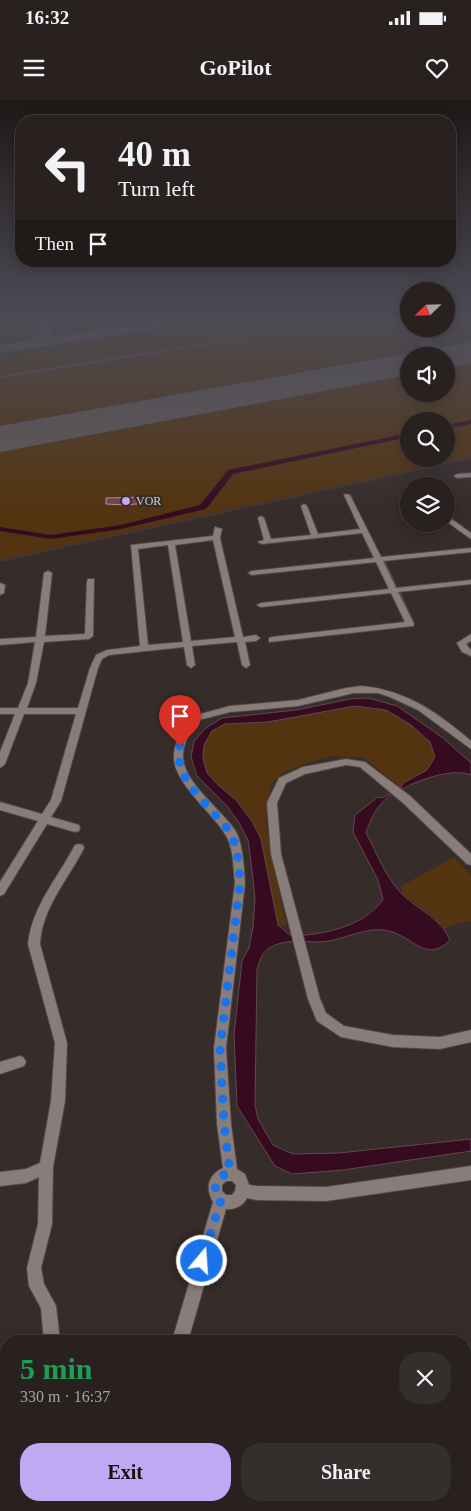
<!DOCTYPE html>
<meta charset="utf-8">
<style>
:root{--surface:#282120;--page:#342e2d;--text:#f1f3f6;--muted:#a5a3a5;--line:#443e3e;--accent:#c0a8f3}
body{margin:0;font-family:"Times New Roman",serif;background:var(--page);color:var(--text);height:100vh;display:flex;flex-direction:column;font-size:19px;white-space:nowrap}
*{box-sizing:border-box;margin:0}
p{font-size:16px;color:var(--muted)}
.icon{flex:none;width:28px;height:28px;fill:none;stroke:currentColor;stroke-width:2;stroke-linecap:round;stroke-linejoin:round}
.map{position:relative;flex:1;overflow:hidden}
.side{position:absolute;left:0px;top:1235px;width:471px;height:176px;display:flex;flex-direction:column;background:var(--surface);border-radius:20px 20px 0 0;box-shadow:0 2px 12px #0003,0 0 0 1px var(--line)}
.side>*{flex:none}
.banner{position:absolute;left:15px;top:15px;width:441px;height:152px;border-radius:20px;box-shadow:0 2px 12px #0003,0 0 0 1px var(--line);background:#282120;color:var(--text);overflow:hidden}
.needle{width:32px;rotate:247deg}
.buttons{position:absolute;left:400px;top:182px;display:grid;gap:10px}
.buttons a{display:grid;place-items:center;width:55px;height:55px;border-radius:50%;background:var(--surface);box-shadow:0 2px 12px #0003,0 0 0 1px var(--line);font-size:25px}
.pin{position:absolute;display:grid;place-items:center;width:42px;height:42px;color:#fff;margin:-51px -21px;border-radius:50% 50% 50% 0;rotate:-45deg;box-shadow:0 0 5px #0007}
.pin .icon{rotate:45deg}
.me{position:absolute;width:55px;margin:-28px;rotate:18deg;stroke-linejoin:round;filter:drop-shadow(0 0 4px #0008)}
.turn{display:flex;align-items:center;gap:18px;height:105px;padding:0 20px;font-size:22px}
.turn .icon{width:65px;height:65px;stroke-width:2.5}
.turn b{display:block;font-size:35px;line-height:42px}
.then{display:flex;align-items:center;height:48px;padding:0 20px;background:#0003;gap:10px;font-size:19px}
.round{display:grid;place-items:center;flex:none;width:52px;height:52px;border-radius:20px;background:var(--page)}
.head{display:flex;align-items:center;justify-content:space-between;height:85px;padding:0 20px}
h1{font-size:30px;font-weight:600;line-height:38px;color:#1e9e55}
.cta{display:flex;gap:10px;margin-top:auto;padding:10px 20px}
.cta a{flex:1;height:58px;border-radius:20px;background:var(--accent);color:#111;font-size:20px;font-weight:600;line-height:58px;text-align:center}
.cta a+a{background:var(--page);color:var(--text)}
.status{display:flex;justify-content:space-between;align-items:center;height:35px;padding:0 25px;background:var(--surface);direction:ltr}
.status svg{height:14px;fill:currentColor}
header{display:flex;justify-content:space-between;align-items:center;height:65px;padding:0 20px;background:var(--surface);font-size:22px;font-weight:600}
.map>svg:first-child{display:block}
.built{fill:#453431;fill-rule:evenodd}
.green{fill:#543410;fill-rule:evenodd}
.water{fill:#360b20;stroke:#664654;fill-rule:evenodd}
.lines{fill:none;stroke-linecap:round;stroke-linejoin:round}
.stream-far1{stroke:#664654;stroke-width:2}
.stream{stroke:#664654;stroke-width:2.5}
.canal{fill:#360b20;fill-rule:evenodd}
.taxiway{fill:#635a58;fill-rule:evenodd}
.runway{fill:#635a58;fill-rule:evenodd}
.building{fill:#77424a;stroke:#a7999b}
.minor-casing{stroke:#524948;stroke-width:2}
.minor{fill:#897d7a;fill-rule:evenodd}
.route{stroke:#1a73e8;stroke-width:9;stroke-dasharray:0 16.2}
.poi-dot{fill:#c0a8f3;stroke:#362c2a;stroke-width:2}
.labels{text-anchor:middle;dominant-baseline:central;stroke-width:4.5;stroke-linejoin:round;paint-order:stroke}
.far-poi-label{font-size:12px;fill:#d7d0cf;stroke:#362c2a;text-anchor:start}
</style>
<div class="status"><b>16:32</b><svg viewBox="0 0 49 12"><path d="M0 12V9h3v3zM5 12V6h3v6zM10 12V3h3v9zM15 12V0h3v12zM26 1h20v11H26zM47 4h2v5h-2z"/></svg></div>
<header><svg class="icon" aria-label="menu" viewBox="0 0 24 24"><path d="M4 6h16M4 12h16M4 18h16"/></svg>GoPilot<svg class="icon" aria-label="heart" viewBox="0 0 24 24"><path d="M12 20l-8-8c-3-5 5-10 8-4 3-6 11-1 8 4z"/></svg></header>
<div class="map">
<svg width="471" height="1411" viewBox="0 0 471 1411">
<rect width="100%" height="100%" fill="#362c2a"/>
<path class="built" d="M0 214H409V229H446V214H471V359L0 462ZM409 256H446V294H409ZM409 321H446V359H409Z"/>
<path class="green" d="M63 214H176C153 218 80 234 63 220L61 216Z
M267 214H365L398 234 407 243 406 250 385 256 0 325V257Z
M446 214H471V242L454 240 432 229H446Z
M0 218 17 219 23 225 24 233 22 235 0 242Z
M471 264V356L0 459V352L409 276V294H446V269ZM409 321H446V359H409Z
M355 606 386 610 411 625 430 642 435 657 427 670 403 683 401 688 364 658 334 656 309 662 283 673 271 684 266 722 274 769 287 826 278 825 261 739 253 723 237 701 217 684 207 673 203 658 204 645 212 631 225 624 268 622Z
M454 757 471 775V821L452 825 445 829 430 814 403 795 401 786Z"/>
<path class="water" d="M368 598 397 606 443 638 471 663V675C449 666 404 685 386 699 376 707 370 721 366 733 377 753 385 777 402 794 418 810 440 817 450 840 427 864 413 837 389 831 366 825 341 842 318 842 303 842 288 839 273 846 262 851 260 859 257 870L255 1005 258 1019 273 1045 293 1054 339 1053 471 1039V1051L343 1070 292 1074 275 1066 237 1006 234 935 242 861 249 848 253 827 255 798 252 770 248 740 239 723 227 706 197 676 191 657 194 641 206 628 222 618 296 610 350 599ZM355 606 386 610 411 625 430 642 435 657 427 670 403 683 401 688 383 698 378 697 355 715 353 732 378 780 383 799C365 827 322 835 291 836L278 825 261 739 253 723 237 701 217 684 207 673 203 658 204 645 212 631 225 624 268 622Z
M471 1371V1411H284L310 1405H465V1372Z"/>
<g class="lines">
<path class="stream-far1" d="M296 216 309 227
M79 219 106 214
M0 230 8 228
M0 277 343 222"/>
<path class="stream" d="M384 461 396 487
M400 494 413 522"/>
<path class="canal" d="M471 320V324L446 329V325Z
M409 333V337L233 374 206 409 121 429 51 439 0 431V427L51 435 121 425 200 405 228 370Z"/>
<path class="taxiway" d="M34 214H47L55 231 50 237 198 214H233L227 218 0 253V245C14 243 31 242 41 231Z
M377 214H393L409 225V229H414L453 256 451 259 446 260V256H437Z"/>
<path class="runway" d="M471 242V264L446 269V256H429L433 250Z
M409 253 422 256H409V275L0 352V326Z"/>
</g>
<path class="building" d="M145 397V403L126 405 106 404V398Z"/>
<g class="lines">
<defs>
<path id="minor" d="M471 373V377L457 378 454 376 457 374Z
M345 394 350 395 381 457 471 448V452L383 461 396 488 471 480V484L398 492 414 524 413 526 269 542V538L272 537 405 522 391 493 261 507 257 505 261 503 389 489 376 462 252 475 248 473 252 471 374 458 362 433 262 444 258 442 264 440 258 418 261 416 264 418 271 439 311 435 301 406 304 404 307 406 318 434 360 429 344 395Z
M446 415 471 433V439L446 421Z
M215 427 222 429 220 438 243 537 256 535 260 538 256 541 245 542 250 565 246 568 242 565 237 542 192 546 195 565 191 568 187 565 184 547 109 555 102 559 98 568 61 701 51 717 79 725 80 728 79 731 75 732 47 724 4 794 0 796V782L38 721 0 710V702L42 714 51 700 76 614H24L5 664 0 668V652L15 614H0V608H18L28 583 35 542 0 545V539L36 537 44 473 48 471 52 473 45 536 85 534 87 481 88 479H94L93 536 89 539 44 542 36 583 27 608H78L90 568 96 555 107 550 140 546 131 445 213 436ZM213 440 235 537 191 541 175 445ZM168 445 183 542 148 545 138 449Z
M0 483 5 485 4 493 0 495Z
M471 534V541L466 544 471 550V556L462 552 457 543Z
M362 586C406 590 438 613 471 641V649L418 610 390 597 378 593H354L298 606 230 612 199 620C192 630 183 642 183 655 182 682 221 709 235 730 243 743 244 768 245 783L226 948 231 1024 237 1069 245 1074 249 1085 256 1086 326 1087 471 1066V1080L326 1101 256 1100 247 1098C243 1106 234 1110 226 1109L188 1241H172L213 1102C205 1088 208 1075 223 1068L217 1024 214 948 235 783C233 768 234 747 225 734 212 712 171 681 174 654 175 639 185 627 193 616L230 606 298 600 346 588ZM226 1081H232L236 1085 235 1091 232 1095H226L222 1091V1085Z
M346 659 365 662 410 696 471 754V765L467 764 402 702 360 667 346 665 305 674 286 683 277 703 281 754 320 899 326 913 344 926 393 935 440 937 471 930V942L440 949 393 947 341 937 317 921 308 899 271 754 267 703 279 678 303 667Z
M79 744 83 745 84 748C68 780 42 807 40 844L67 943 65 1001 53 1067 52 1124 41 1168 44 1184 56 1206 60 1241H44L41 1208 29 1186 27 1168 38 1124 39 1077 26 1083 0 1086V1072L26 1069 40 1063 51 1001 55 943 28 844C32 806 58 778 75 745Z
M20 956 24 958 26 962 24 966 0 974V962Z
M471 1341V1357L465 1358V1342Z
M51 1405H69V1411H51Z
M193 1405H211L212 1411H194Z
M245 1405H267L264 1411H242Z"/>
</defs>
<use href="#minor" class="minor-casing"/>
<use href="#minor" class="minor"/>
</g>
<linearGradient id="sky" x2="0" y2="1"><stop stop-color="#1e1817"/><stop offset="0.52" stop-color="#4c4b55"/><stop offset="1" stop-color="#4c4b55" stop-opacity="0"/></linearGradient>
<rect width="471" height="412" fill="url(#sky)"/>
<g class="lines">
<path class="route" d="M180 646C174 676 201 698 219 719 222 723 228 728 231 734 238 749 239 767 240 783L220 948 224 1024 230 1073 221 1076C213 1084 214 1092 221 1100L202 1161"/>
</g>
<circle class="poi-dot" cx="126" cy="401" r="5"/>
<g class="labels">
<g class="far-poi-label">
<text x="136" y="401">VOR</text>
</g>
</g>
</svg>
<div class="buttons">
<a><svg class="needle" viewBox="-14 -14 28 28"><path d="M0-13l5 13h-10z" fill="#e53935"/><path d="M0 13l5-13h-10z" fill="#a5a3a5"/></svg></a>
<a><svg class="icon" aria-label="sound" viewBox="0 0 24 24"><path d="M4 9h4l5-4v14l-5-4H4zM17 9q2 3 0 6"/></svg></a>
<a><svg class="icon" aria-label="search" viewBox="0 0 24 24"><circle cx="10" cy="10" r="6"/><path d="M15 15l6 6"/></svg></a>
<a><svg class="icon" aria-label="layers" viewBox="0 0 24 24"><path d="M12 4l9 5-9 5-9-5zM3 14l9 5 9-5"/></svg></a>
</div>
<div class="pin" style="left:180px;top:646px;background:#d93025"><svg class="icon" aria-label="arrive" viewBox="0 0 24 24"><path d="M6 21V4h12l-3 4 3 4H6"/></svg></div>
<svg class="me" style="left:202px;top:1161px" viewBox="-20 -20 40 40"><circle r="17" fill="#1a73e8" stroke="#fff" stroke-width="3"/><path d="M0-11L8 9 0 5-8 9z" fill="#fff"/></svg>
<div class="banner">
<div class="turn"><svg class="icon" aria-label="left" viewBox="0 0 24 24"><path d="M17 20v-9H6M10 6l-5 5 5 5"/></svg><div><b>40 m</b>Turn left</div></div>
<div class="then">Then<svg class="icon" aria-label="arrive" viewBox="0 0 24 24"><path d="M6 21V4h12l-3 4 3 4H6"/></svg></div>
</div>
<section class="side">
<div class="head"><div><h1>5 min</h1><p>330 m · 16:37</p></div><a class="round"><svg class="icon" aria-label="close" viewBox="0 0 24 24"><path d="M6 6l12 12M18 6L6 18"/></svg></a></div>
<div class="cta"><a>Exit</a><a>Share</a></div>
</section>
</div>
